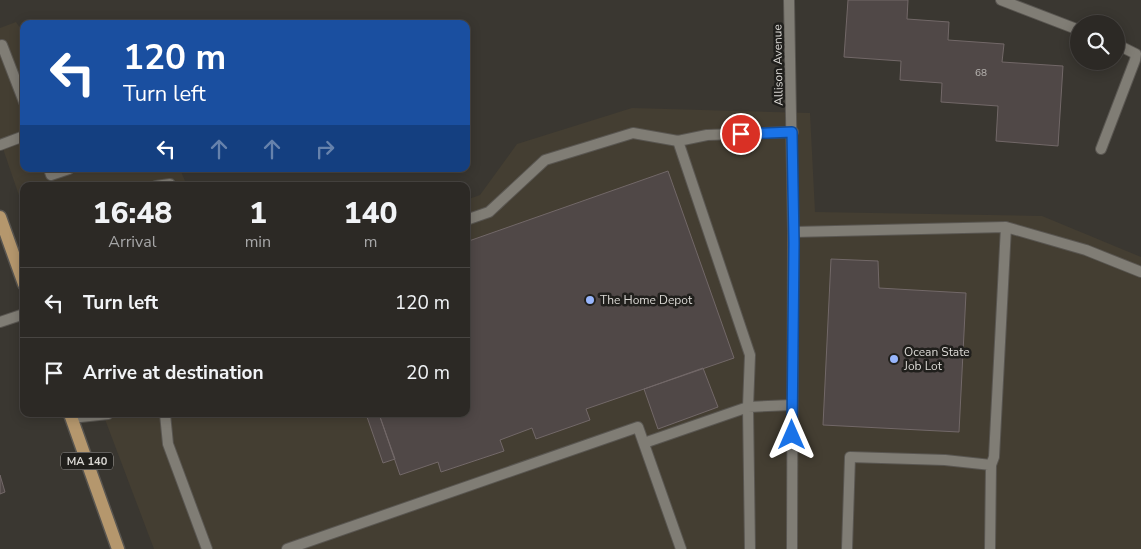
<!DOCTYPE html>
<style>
:root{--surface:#2c2925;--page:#34312d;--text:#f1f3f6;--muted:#a6a6a7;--line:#484542}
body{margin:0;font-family:"Nunito Sans",sans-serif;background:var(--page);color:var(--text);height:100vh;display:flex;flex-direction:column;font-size:19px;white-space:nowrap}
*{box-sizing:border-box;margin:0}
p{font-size:16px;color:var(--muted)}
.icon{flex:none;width:28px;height:28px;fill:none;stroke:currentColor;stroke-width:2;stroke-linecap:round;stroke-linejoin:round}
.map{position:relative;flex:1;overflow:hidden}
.sheet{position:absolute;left:20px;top:182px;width:450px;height:235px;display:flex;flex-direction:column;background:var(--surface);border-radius:10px;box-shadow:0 2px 12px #0003,0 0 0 1px var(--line)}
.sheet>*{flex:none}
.guide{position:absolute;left:20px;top:20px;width:450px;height:152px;border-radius:10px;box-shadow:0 2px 12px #0003,0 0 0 1px var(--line);background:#1a4fa0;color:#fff;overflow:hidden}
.tools{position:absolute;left:1070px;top:15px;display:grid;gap:10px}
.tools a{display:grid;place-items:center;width:55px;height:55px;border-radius:50%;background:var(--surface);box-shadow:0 2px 12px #0003,0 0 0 1px var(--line);font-size:25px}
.pin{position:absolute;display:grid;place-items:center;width:42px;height:42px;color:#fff;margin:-21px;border:2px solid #fff;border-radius:50%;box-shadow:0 1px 5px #0007}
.me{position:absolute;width:55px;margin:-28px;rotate:0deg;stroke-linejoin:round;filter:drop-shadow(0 0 4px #0008)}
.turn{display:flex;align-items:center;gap:18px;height:105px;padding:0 20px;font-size:22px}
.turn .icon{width:65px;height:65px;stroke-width:2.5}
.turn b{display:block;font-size:35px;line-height:42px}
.lanes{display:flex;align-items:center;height:48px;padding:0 20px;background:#0003;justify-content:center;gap:25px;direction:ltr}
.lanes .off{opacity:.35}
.eta{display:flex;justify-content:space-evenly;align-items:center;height:85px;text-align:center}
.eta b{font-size:30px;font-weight:800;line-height:35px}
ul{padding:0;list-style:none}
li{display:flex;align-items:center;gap:15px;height:70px;padding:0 20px;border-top:1px solid var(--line)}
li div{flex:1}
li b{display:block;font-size:19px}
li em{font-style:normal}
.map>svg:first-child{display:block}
.built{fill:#443e32}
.building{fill:#504847;stroke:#726868}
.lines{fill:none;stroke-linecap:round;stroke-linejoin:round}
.lane-casing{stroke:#595651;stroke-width:12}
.street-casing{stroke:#595651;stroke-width:12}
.primary-casing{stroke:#595651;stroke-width:15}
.lane{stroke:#807d75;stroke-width:10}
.street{stroke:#807d75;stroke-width:10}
.primary{stroke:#b5976d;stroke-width:12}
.route-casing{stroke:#114b97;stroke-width:12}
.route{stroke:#1a73e8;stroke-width:9}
.poi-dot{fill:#98b6fd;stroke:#201f1c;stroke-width:2}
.labels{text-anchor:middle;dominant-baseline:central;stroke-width:5;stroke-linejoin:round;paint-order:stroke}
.number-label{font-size:10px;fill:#b8b5b2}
.shield{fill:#201f1c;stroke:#a3a19e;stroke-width:1}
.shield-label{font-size:11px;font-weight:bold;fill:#dbd9d5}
.street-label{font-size:12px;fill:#dbd9d5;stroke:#201f1c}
.poi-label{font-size:12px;fill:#dbd9d5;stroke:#201f1c;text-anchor:start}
</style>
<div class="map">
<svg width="1141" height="549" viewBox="0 0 1141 549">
<rect width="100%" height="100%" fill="#3a3731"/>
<path class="built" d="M16 22 24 34V169H180L187 186H24V210L0 140V28Z
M632 108 810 113 815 212 1042 216 1141 257V549H154L103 414H466V200L480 195 517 144Z"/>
<path class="building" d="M848 0H908L907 19 949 22 948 40 1004 44 1002 62 1063 66 1058 146 996 141 998 106 941 102 942 83 900 80 901 61 844 57Z
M668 171 734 358 586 409 590 420 536 439 532 428 500 440 504 451 441 472 438 462 400 475 379 414H466V242Z
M831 259 878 261 879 288 966 293 959 432 823 425Z
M703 368 718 407 658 429 644 389Z
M366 414H379L395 459 383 463Z
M0 475 5 492 0 494Z"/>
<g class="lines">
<defs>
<path id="lane" d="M1001 0 1079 30
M2 45 24 102
M678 141 750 355 748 407 750 549
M0 145 24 136
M1101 149 1135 60 1136 54 1116 44
M49 169 51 175 69 169
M156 186 170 184 171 186
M466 220 489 212 545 160 633 133 678 141 707 135 793 132
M793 232 1006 227 1086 250 1141 272
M0 322 24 314
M165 414 168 444 207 549
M71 418 108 414
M644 443 748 407 792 405
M287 549 638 427 681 549
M847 549 850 457 945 460 991 465
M990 549 991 465 994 457 1006 227"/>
<path id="street" d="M789 0 793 232 792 549"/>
<path id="primary" d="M0 217 24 284
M70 414 118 549"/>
</defs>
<use href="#lane" class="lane-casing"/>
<use href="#street" class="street-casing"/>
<use href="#primary" class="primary-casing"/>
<use href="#lane" class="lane"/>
<use href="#street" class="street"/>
<use href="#primary" class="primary"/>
</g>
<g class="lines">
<defs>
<path id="route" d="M741 134 792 132 794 243 792 435"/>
</defs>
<use href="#route" class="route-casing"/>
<use href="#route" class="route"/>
</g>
<g class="poi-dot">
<circle cx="590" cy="300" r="5"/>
<circle cx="894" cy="359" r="5"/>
</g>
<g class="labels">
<g class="number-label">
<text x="981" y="73">68</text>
</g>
<rect class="shield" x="61" y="452.5" width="52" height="17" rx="4"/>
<g class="shield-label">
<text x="87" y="461">MA 140</text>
</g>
<g class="street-label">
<text transform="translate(778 65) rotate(-91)">Allison Avenue</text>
</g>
<g class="poi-label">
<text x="600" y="300">The Home Depot</text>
<text x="904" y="352">Ocean State<tspan x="904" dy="14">Job Lot</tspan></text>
</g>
</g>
</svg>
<div class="tools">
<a><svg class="icon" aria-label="search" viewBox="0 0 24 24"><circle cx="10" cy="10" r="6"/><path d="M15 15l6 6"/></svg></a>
</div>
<div class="pin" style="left:741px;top:134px;background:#d93025"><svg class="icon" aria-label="arrive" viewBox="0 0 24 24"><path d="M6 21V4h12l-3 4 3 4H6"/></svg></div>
<svg class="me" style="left:792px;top:435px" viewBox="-20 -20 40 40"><path d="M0-17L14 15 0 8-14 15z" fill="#1a73e8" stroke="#fff" stroke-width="4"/></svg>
<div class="guide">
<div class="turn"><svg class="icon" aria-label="left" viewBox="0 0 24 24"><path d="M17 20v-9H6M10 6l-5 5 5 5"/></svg><div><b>120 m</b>Turn left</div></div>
<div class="lanes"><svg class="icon" aria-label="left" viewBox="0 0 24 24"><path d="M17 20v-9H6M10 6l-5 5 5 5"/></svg><svg class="icon off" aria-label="ahead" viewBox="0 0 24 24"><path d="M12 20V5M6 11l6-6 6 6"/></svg><svg class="icon off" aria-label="ahead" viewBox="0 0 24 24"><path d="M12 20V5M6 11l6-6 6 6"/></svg><svg class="icon off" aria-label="right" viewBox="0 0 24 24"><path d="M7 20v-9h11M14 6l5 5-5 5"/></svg></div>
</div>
<section class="sheet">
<div class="eta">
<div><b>16:48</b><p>Arrival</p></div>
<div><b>1</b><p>min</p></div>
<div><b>140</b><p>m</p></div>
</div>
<ul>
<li><svg class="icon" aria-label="left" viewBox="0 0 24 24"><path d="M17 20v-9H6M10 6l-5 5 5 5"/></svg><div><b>Turn left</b></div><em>120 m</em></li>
<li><svg class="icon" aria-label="arrive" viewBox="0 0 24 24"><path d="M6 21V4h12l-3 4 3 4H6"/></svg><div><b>Arrive at destination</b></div><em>20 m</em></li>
</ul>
</section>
</div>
